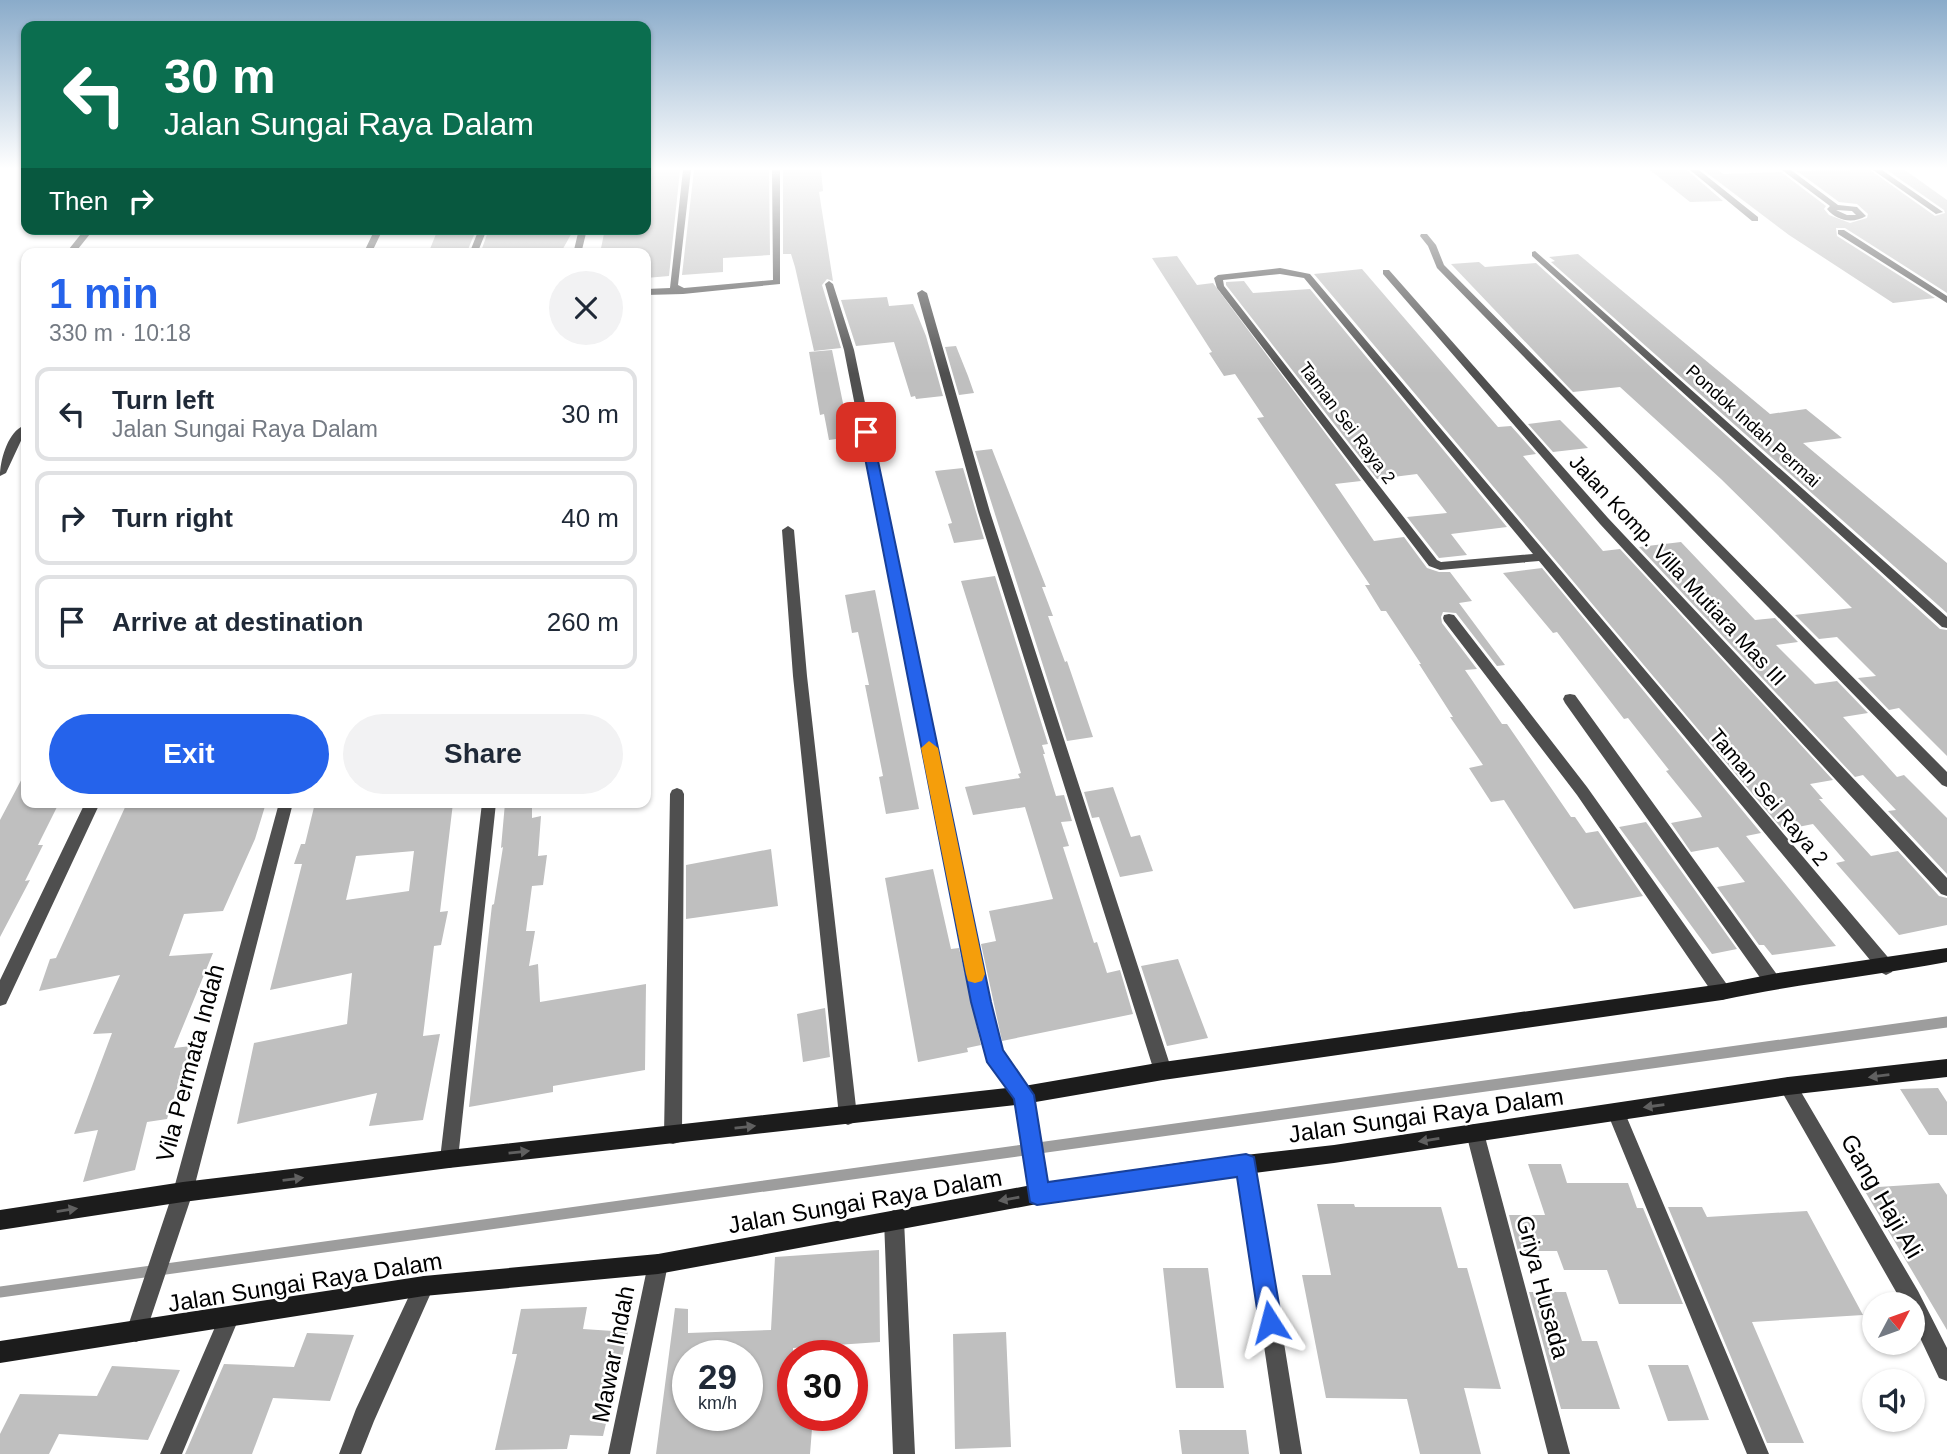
<!DOCTYPE html>
<meta charset="utf-8">
<style>
:root{--surface:#fff;--page:#f2f2f3;--text:#1f2937;--muted:#747a83;--line:#e0e1e3;--accent:#2563eb}
body{margin:0;font-family:Helvetica,sans-serif;background:var(--page);color:var(--text);height:100vh;display:flex;flex-direction:column;font-size:26px;white-space:nowrap}
*{box-sizing:border-box;margin:0}
p{font-size:23px;color:var(--muted)}
.icon{flex:none;width:38px;height:38px;fill:none;stroke:currentColor;stroke-width:2;stroke-linecap:round;stroke-linejoin:round}
.map{position:relative;flex:1;overflow:hidden}
.sheet{position:absolute;left:21px;top:248px;width:630px;height:560px;display:flex;flex-direction:column;background:var(--surface);border-radius:14px;box-shadow:0 2px 5px #0004}
.sheet>*{flex:none}
.top-card{position:absolute;left:21px;top:21px;width:630px;height:214px;border-radius:14px;box-shadow:0 2px 5px #0004;background:#0b6e4f;color:#fff;overflow:hidden}
.needle{width:46px;rotate:49deg}
.fabs{position:absolute;left:1862px;top:1292px;display:grid;gap:14px}
.fabs a{display:grid;place-items:center;width:63px;height:63px;border-radius:50%;background:var(--surface);box-shadow:0 2px 5px #0004;font-size:35px}
.speed{position:absolute;left:672px;top:1340px;display:flex;gap:14px;font-size:35px;font-weight:700;text-align:center}
.speed>*{display:grid;place-content:center;width:91px;height:91px;border-radius:50%;background:var(--surface);box-shadow:0 2px 5px #0004;line-height:1}
.speed small{font-size:18px;font-weight:400}
.speed .limit{border:10px solid #d22;background:#fff;color:#111}
.pin{position:absolute;display:grid;place-items:center;width:60px;height:60px;color:#fff;margin:-30px;border-radius:14px;box-shadow:0 4px 10px #0006}
.me{position:absolute;width:77px;margin:-38px;rotate:351deg;stroke-linejoin:round;filter:drop-shadow(0 0 5px #0008)}
.turn{display:flex;align-items:center;gap:24px;height:147px;padding:0 28px;font-size:32px}
.turn .icon{width:91px;height:91px;stroke-width:2.5}
.turn b{display:block;font-size:49px;line-height:60px}
.then{display:flex;align-items:center;height:66px;padding:0 28px;background:#0003;gap:14px;font-size:26px}
.round{display:grid;place-items:center;flex:none;width:74px;height:74px;border-radius:37px;background:var(--page)}
.headline{display:flex;align-items:center;justify-content:space-between;height:119px;padding:0 28px}
h1{font-size:42px;font-weight:700;line-height:52px;color:var(--accent)}
.primary-button{display:flex;gap:14px;margin-top:auto;padding:14px 28px}
.primary-button a{flex:1;height:80px;border-radius:42px;background:var(--accent);color:#fff;font-size:28px;font-weight:700;line-height:80px;text-align:center}
.primary-button a+a{background:var(--page);color:var(--text)}
ul{padding:0;list-style:none}
li{display:flex;align-items:center;gap:21px;height:94px;margin:0 14px 10px;padding:0 14px;border:4px solid var(--line);border-radius:14px}
li div{flex:1}
li b{display:block;font-size:26px}
li em{font-style:normal}
.map>svg:first-child{display:block}
.lines{fill:none;stroke-linecap:round;stroke-linejoin:round}
.stream{stroke:#9d9d9d;stroke-width:11}
.building{fill:#bfbfbf;fill-rule:evenodd}
.street{fill:#4f4f4f;fill-rule:evenodd}
.secondary{fill:#1c1c1c;fill-rule:evenodd}
.oneway{fill:#606060}
.route{fill:#2563eb;stroke:#184099;stroke-width:2}
.slow{fill:#f59e0b}
.labels{text-anchor:middle;dominant-baseline:central;stroke-width:5;stroke-linejoin:round;paint-order:stroke}
.far-street-label{font-size:18px;fill:#000;stroke:#fff}
.street-label{font-size:21px;fill:#000;stroke:#fff}
.near-street-label{font-size:24px;fill:#000;stroke:#fff}
</style>
<div class="map">
<svg width="1947" height="1454" viewBox="0 0 1947 1454">
<rect width="100%" height="100%" fill="#fff"/>
<g class="lines">
<path class="stream" d="M0 1292 1947 1022"/>
</g>
<path class="building" d="M653 170H680L669 276 646 278V254H639V251L600 253 605 229H646V207Z
M694 170H769L770 255 723 258V272L682 275Z
M783 170H821L823 191 819 192 833 281 827 279 822 285 841 348 814 351 795 267 791 254H783Z
M1650 170H1687L1723 201 1690 202Z
M1703 170H1718L1723 174 1781 172 1826 206 1824 209 1829 215 1850 223 1867 218 1868 214 1857 204 1839 202 1797 171 1870 170 1935 216 1945 213 1944 210 1887 170H1905L1947 200V293L1845 228H1836L1837 236 1935 298 1893 303 1789 235Z
M438 229 464 230H476L467 252 428 254Z
M489 229H574L560 254H480Z
M1578 254 1770 414 1806 409 1842 438 1803 443 1947 563V613L1551 262 1555 261 1549 257Z
M1177 256 1197 285 1213 283 1361 481 1335 484 1374 541 1404 537 1427 568 1439 572H1450L1472 601 1459 603 1505 665 1497 666 1456 613 1443 612 1441 617 1442 623 1477 669 1465 670 1502 724H1507L1571 817H1575L1586 833 1598 831 1643 896 1574 909 1504 800 1491 802 1469 768 1483 765 1450 717H1453L1419 664H1421L1386 611H1381L1365 585H1370L1257 418 1264 417 1235 374 1224 376 1209 353 1212 352 1152 258Z
M1479 262 1485 267 1536 263 1940 629 1947 630V756L1899 708 1889 710 1858 678 1876 676 1837 637 1819 639 1795 615 1852 608 1721 479 1620 387 1573 392 1451 264Z
M1362 269 1498 427 1511 426 1536 454 1523 456 1603 551 1620 549 1833 780 1810 784 1823 799H1819L1871 856 1898 851 1939 896 1947 898V925L1899 935 1836 863 1845 861 1813 824 1783 830 1314 274Z
M1244 281 1253 293 1310 289 1507 527 1451 534 1467 555 1439 558 1407 517 1447 513 1417 474 1377 479 1226 285V282Z
M887 297 889 306 913 304 926 336 943 396 916 399 915 396 911 397 894 342 856 346 841 300Z
M956 346 968 376 974 393 959 395 945 347Z
M832 350 850 437 829 440 824 414 820 415 809 352Z
M1560 420 1588 448 1553 452 1528 424Z
M992 449 1046 587H1042L1053 616H1048L1065 662 1067 661 1093 737 1067 741 975 451Z
M963 468 984 539 954 543 948 524 952 523 935 471Z
M1681 542 1755 620 1775 618 1798 642 1776 645 1815 684 1837 681 1868 713 1843 717 1897 777 1904 775 1947 818V874L1888 811 1896 810 1863 775 1855 777 1639 547Z
M1542 568 1761 833 1746 836 1836 946 1772 955 1764 945H1759L1717 887 1745 882 1718 847 1691 852 1671 823 1702 817 1700 813 1666 771 1669 770 1628 718 1624 719 1557 632 1553 633 1503 573Z
M995 576 1048 744 1042 745 1045 754H1043L1056 796 1064 795 1072 821 1061 822 1069 846 1063 847 1094 943 1097 942 1107 973 1120 970 1133 1014 1002 1041 981 944 996 941 989 911 1053 899 1025 807 973 815 965 787 1020 778 1018 774 1021 773 961 581Z
M875 590 919 809 886 814 879 777 883 776 865 685H869L858 632 852 633 845 595Z
M26 771V803H59L38 845H43L25 881 30 880 0 937V820Z
M1113 787 1131 837 1140 835 1153 871 1120 877 1099 817 1092 818 1084 792Z
M127 803H266L255 839 223 911 184 914 169 956 213 953 174 1048 191 1046 167 1119 147 1122 135 1170 83 1182 98 1130 74 1134 112 1033 93 1034 120 975 39 991 50 959 56 958Z
M315 803H453L440 912 448 911 441 945 434 946 423 1036 440 1034 423 1120 369 1126 377 1093 237 1124 254 1043 347 1024 352 973 270 990 302 864H294L301 844H305ZM414 851 409 891 346 900 356 856Z
M505 803H532V818L541 816 538 856 547 855 543 885 532 886 526 931H535L529 966 538 964 540 1002 646 984 645 1070 553 1086V1092L469 1107 492 905 494 904 503 847 501 848Z
M1646 822 1737 949 1712 954 1619 827Z
M771 849 778 906 686 919V865Z
M933 869 951 949 959 948 981 1045 967 1048 968 1052 918 1062 885 878Z
M1178 959 1208 1038 1167 1046 1141 966Z
M825 1008 830 1057 803 1062 797 1014Z
M1938 1088 1947 1102V1135H1929L1900 1089Z
M1528 1164H1561L1567 1183H1628L1637 1208H1643L1683 1304H1619L1607 1270H1564L1557 1251H1518L1509 1215H1545Z
M1939 1183 1947 1195V1330L1863 1188Z
M1317 1204H1354L1355 1207H1441L1458 1268H1467L1501 1389 1464 1388 1481 1454H1420L1407 1399 1326 1398 1302 1275H1331Z
M1668 1207H1702L1707 1217 1807 1211 1863 1315 1752 1322 1804 1443H1767Z
M879 1250 880 1342 793 1348V1416H813L810 1454H656L675 1308 688 1309V1333L771 1330 775 1257ZM688 1356H747V1416H688Z
M1163 1268H1208L1224 1388H1176Z
M1529 1292H1566L1582 1341H1597L1620 1409H1561Z
M587 1307 583 1329 628 1332 603 1436 570 1435 567 1449 495 1450 517 1354H512L521 1309Z
M1006 1332 1011 1447 955 1449 953 1334Z
M307 1333 354 1335 330 1401 273 1398 252 1454H185L224 1364 294 1367Z
M1648 1365H1688L1709 1420 1668 1421Z
M112 1366 180 1370 148 1440 59 1434 49 1454H0V1434L20 1394 97 1396Z
M1179 1430H1246L1249 1454H1182Z"/>
<g class="lines">
<path class="street" d="M683 170H691L678 285 684 288 773 280 772 170H780V284L683 294 646 295V289L670 288Z
M1690 170H1699L1758 217V221H1752Z
M1782 170H1791L1838 205 1857 207 1866 216C1853 224 1837 221 1827 209L1830 206ZM1836 210 1852 211 1856 215H1847Z
M1873 170H1882L1943 212 1936 214Z
M85 229H94L74 254H65Z
M375 229H383L371 254H363Z
M479 229H487L477 254H469Z
M579 229H587L581 254H573Z
M1838 230H1844L1947 296V303L1838 234Z
M1421 234H1427L1436 245 1444 265 1947 772V787L1942 785 1437 268 1428 246 1420 236Z
M1535 251 1947 617V628L1942 627 1532 256V252Z
M1280 268 1310 274 1892 962 1894 967 1892 972 1886 975 1880 972 1539 561 1440 570 1429 566 1217 288 1214 278 1218 275ZM1280 274 1304 278 1533 554 1441 562 1437 560 1224 286 1223 280Z
M1383 270H1389L1608 518 1947 878V896L1941 894 1600 524 1383 274Z
M829 281 833 284 854 350 990 1002 1002 1051 1033 1095 1047 1173V1194L1044 1201 1037 1204 1030 1201 1027 1194V1173L1015 1098 988 1061 972 1002 844 350 825 284Z
M922 290 927 293 990 512 1172 1071 1169 1077 1163 1080 1157 1077 1154 1071 978 512 917 293Z
M21 427 26 430 6 473 0 476C0 461 7 435 21 427Z
M788 526 794 530 807 676 857 1116 855 1122 848 1125 841 1122 839 1116 793 676 782 530Z
M1449 614 1454 615 1587 787 1728 986 1731 992 1728 998 1722 1000 1716 998 1577 795 1444 621 1443 618 1444 615Z
M1570 694 1575 695 1778 976 1780 981 1778 986 1772 989 1766 986 1565 703 1563 699 1565 695Z
M677 788 682 790 684 794 682 1135 680 1142 673 1144 666 1142 664 1135 670 794 672 790Z
M85 803H100L6 1004 0 1006V980Z
M279 803H293L193 1192 146 1332 143 1339 136 1342 129 1339 126 1332 173 1192Z
M482 803H496L458 1159 456 1166 449 1168 442 1166 440 1159Z
M1788 1077 1794 1080 1918 1291 1947 1348V1381L1939 1378 1913 1323V1304H1903L1782 1092 1779 1086 1782 1080Z
M1616 1103 1622 1106 1769 1454H1747L1607 1112 1610 1106Z
M1475 1124 1482 1126 1484 1133 1570 1454H1548L1466 1133 1468 1126Z
M1246 1155 1253 1157 1255 1164 1302 1454H1280L1237 1164 1239 1157Z
M894 1210 901 1213 904 1220 915 1454H893L884 1220 887 1213Z
M658 1254 665 1257 668 1264 630 1454H608L648 1264 651 1257Z
M424 1276 431 1279 434 1286 374 1421 361 1454H339L356 1409 417 1279Z
M229 1308 236 1311 239 1318 182 1454H160L222 1311Z"/>
<path class="secondary" d="M1947 948V962C1872 976 1796 984 1722 1000L1163 1080 1024 1104 449 1168 183 1202 0 1230V1210L183 1182 449 1150 1024 1086 1163 1062 1722 984 1778 973Z
M1947 1059V1077L1788 1095 1334 1163 1192 1181 1037 1204 658 1274 424 1296 0 1363V1341L424 1276 658 1254 1037 1184 1192 1161 1334 1145 1788 1077Z"/>
</g>
<defs><path id="oneway-solid" d="M-6-.8H1V-3.2L6.5 0L1 3.2V.8H-6Z" transform="scale(1.75)"/></defs>
<g class="oneway">
<use href="#oneway-solid" transform="translate(1879 1076) rotate(173)"/>
<use href="#oneway-solid" transform="translate(1654 1106) rotate(172)"/>
<use href="#oneway-solid" transform="translate(745 1127) rotate(-6)"/>
<use href="#oneway-solid" transform="translate(1429 1140) rotate(171)"/>
<use href="#oneway-solid" transform="translate(519 1152) rotate(-6)"/>
<use href="#oneway-solid" transform="translate(293 1179) rotate(-7)"/>
<use href="#oneway-solid" transform="translate(1009 1199) rotate(170)"/>
<use href="#oneway-solid" transform="translate(67 1210) rotate(-9)"/>
</g>
<linearGradient id="sky" x2="0" y2="1"><stop stop-color="#8aabca"/><stop offset="0.45" stop-color="#fff"/><stop offset="1" stop-color="#fff" stop-opacity="0"/></linearGradient>
<rect width="1947" height="374" fill="url(#sky)"/>
<path class="route" d="M866 428 872 432 991 1002 1003 1050 1034 1095 1048 1182 1246 1154 1254 1157 1282 1322 1279 1331 1270 1334 1262 1331 1259 1322 1237 1177 1037 1205 1030 1202 1014 1099 987 1062 971 1002 860 432Z"/>
<path class="slow" d="M929 741 938 748 985 974 982 981 975 983 968 981 966 974 921 748Z"/>
<g class="labels">
<g class="far-street-label">
<text transform="translate(1347 423) rotate(53)">Taman Sei Raya 2</text>
<text transform="translate(1753 426) rotate(42)">Pondok Indah Permai</text>
</g>
<g class="street-label">
<text transform="translate(1678 570) rotate(47)">Jalan Komp. Villa Mutiara Mas III</text>
<text transform="translate(1769 797) rotate(50)">Taman Sei Raya 2</text>
</g>
<g class="near-street-label">
<text transform="translate(190 1063) rotate(-75)">Vila Permata Indah</text>
<text transform="translate(1426 1115) rotate(-8)">Jalan Sungai Raya Dalam</text>
<text transform="translate(1882 1196) rotate(60)">Gang Haji Ali</text>
<text transform="translate(865 1201) rotate(-10)">Jalan Sungai Raya Dalam</text>
<text transform="translate(305 1282) rotate(-9)">Jalan Sungai Raya Dalam</text>
<text transform="translate(1543 1287) rotate(75)">Griya Husada</text>
<text transform="translate(613 1354) rotate(-79)">Mawar Indah</text>
</g>
</g>
</svg>
<div class="fabs">
<a><svg class="needle" viewBox="-14 -14 28 28"><path d="M0-13l5 13h-10z" fill="#e53935"/><path d="M0 13l5-13h-10z" fill="#747a83"/></svg></a>
<a><svg class="icon" aria-label="sound" viewBox="0 0 24 24"><path d="M4 9h4l5-4v14l-5-4H4zM17 9q2 3 0 6"/></svg></a>
</div>
<div class="speed"><div>29<small>km/h</small></div><div class="limit">30</div></div>
<div class="pin" style="left:866px;top:432px;background:#d93025"><svg class="icon" aria-label="arrive" viewBox="0 0 24 24"><path d="M6 21V4h12l-3 4 3 4H6"/></svg></div>
<svg class="me" style="left:1270px;top:1322px" viewBox="-20 -20 40 40"><path d="M0-17L14 15 0 8-14 15z" fill="#2563eb" stroke="#fff" stroke-width="4"/></svg>
<div class="top-card">
<div class="turn"><svg class="icon" aria-label="left" viewBox="0 0 24 24"><path d="M17 20v-9H6M10 6l-5 5 5 5"/></svg><div><b>30 m</b>Jalan Sungai Raya Dalam</div></div>
<div class="then">Then<svg class="icon" aria-label="right" viewBox="0 0 24 24"><path d="M7 20v-9h11M14 6l5 5-5 5"/></svg></div>
</div>
<section class="sheet">
<div class="headline"><div><h1>1 min</h1><p>330 m · 10:18</p></div><a class="round"><svg class="icon" aria-label="close" viewBox="0 0 24 24"><path d="M6 6l12 12M18 6L6 18"/></svg></a></div>
<ul>
<li><svg class="icon" aria-label="left" viewBox="0 0 24 24"><path d="M17 20v-9H6M10 6l-5 5 5 5"/></svg><div><b>Turn left</b><p>Jalan Sungai Raya Dalam</p></div><em>30 m</em></li>
<li><svg class="icon" aria-label="right" viewBox="0 0 24 24"><path d="M7 20v-9h11M14 6l5 5-5 5"/></svg><div><b>Turn right</b></div><em>40 m</em></li>
<li><svg class="icon" aria-label="arrive" viewBox="0 0 24 24"><path d="M6 21V4h12l-3 4 3 4H6"/></svg><div><b>Arrive at destination</b></div><em>260 m</em></li>
</ul>
<div class="primary-button"><a>Exit</a><a>Share</a></div>
</section>
</div>
